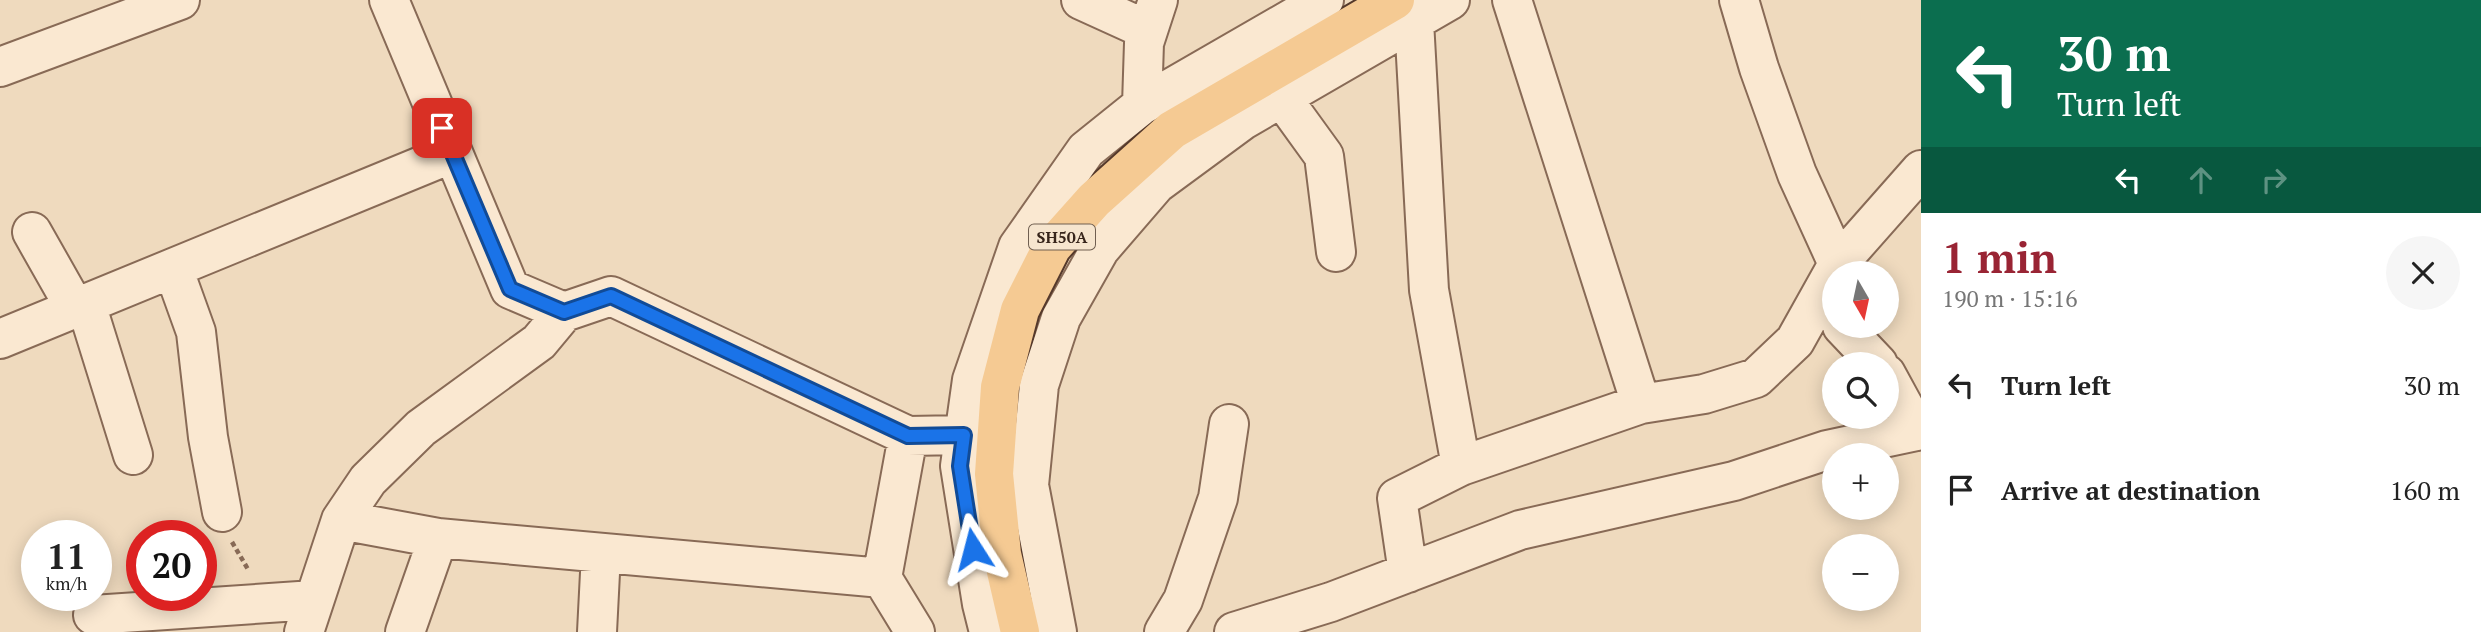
<!DOCTYPE html>
<meta charset="utf-8">
<style>
:root{--surface:#fff;--page:#f6f6f6;--text:#222;--muted:#767676;--accent:#992434}
body{margin:0;font-family:"PT Serif",serif;background:var(--page);color:var(--text);height:100vh;display:flex;flex-direction:column;font-size:26px;white-space:nowrap}
*{box-sizing:border-box;margin:0}
p{font-size:23px;color:var(--muted)}
.icon{flex:none;width:38px;height:38px;fill:none;stroke:currentColor;stroke-width:2;stroke-linecap:round;stroke-linejoin:round}
.map{position:relative;flex:1;overflow:hidden}
.drawer{display:flex;flex-direction:column;background:var(--surface);width:560px}
.drawer>*{flex:none}
.guide{background:#0b6e4f;color:#fff;overflow:hidden}
.needle{width:46px;rotate:171deg}
.fabs{position:absolute;left:1822px;top:261px;display:grid;gap:14px}
.fabs a{display:grid;place-items:center;width:77px;height:77px;border-radius:50%;background:var(--surface);box-shadow:0 4px 18px #0003;font-size:35px}
.speed{position:absolute;left:21px;top:520px;display:flex;gap:14px;font-size:35px;font-weight:700;text-align:center}
.speed>*{display:grid;place-content:center;width:91px;height:91px;border-radius:50%;background:var(--surface);box-shadow:0 4px 18px #0003;line-height:1}
.speed small{font-size:18px;font-weight:400}
.speed .limit{border:10px solid #d22;background:#fff;color:#111}
.pin{position:absolute;display:grid;place-items:center;width:60px;height:60px;color:#fff;margin:-30px;border-radius:14px;box-shadow:0 4px 10px #0006}
.me{position:absolute;width:77px;margin:-38px;rotate:351deg;stroke-linejoin:round;filter:drop-shadow(0 0 5px #0008)}
.turn{display:flex;align-items:center;gap:24px;height:147px;padding:0 21px;font-size:32px}
.turn .icon{width:91px;height:91px;stroke-width:2.5}
.turn b{display:block;font-size:49px;line-height:60px}
.lanes{display:flex;align-items:center;height:66px;padding:0 21px;background:#0003;justify-content:center;gap:35px;direction:ltr}
.lanes .off{opacity:.35}
.round{display:grid;place-items:center;flex:none;width:74px;height:74px;border-radius:37px;background:var(--page)}
.summary{display:flex;align-items:center;justify-content:space-between;height:119px;padding:0 21px}
h1{font-size:42px;font-weight:600;line-height:52px;color:var(--accent)}
ul{padding:0;list-style:none}
li{display:flex;align-items:center;gap:21px;height:105px;padding:0 21px}
li div{flex:1}
li b{display:block;font-size:26px}
li em{font-style:normal}
main{display:flex;flex:1;min-height:0}
.map>svg:first-child{display:block}
.lines{fill:none;stroke-linecap:round;stroke-linejoin:round}
.minor-casing{stroke:#886a56;stroke-width:42}
.major-casing{stroke:#55392b;stroke-width:42}
.path{stroke:#886a56;stroke-width:4.5;stroke-dasharray:5 3.5;stroke-linecap:butt}
.minor{stroke:#fae8d1;stroke-width:38}
.major{stroke:#f5ca93;stroke-width:38}
.route-casing{stroke:#114b97;stroke-width:18}
.route{stroke:#1a73e8;stroke-width:12}
.labels{text-anchor:middle;dominant-baseline:central;stroke-width:5;stroke-linejoin:round;paint-order:stroke}
.shield{fill:#f6e5ce;stroke:#705f51;stroke-width:2}
.shield-label{font-size:16px;font-weight:bold;fill:#37251b}
</style>
<main>
<div class="map">
<svg width="1921" height="632" viewBox="0 0 1921 632">
<rect width="100%" height="100%" fill="#efdabe"/>
<g class="lines">
<defs>
<path id="minor" d="M389 0 510 289 564 312 611 296 908 436 964 435
M1081 0 1147 30
M1512 0 1641 404
M1739 0 1759 68 1797 174 1838 264
M1414 21 1429 290 1461 466
M0 67 180 0
M1282 98 1324 156 1336 252
M1142 105 1144 43 1158 0
M32 232 75 308
M173 268 196 332 208 437 222 512
M86 304 133 455
M1842 326 1878 364
M0 339 453 153
M1886 374 1917 431
M908 436 882 578 915 632
M341 520 438 538 882 578
M1408 573 1397 498 1461 466 1641 404 1704 394 1756 378 1795 341 1838 264 1921 170
M93 615 314 600
M304 632 341 520 368 480 421 428 539 342 564 312
M405 632 438 538
M597 632 601 553
M989 632 982 604 960 466 972 380 1018 247 1086 150 1142 105 1324 0
M1057 632 1029 485 1039 385 1061 318 1100 249 1156 184 1243 120 1450 0
M1164 632 1183 600 1218 498 1229 424
M1234 632 1331 602 1520 530 1734 481 1827 450 1921 430"/>
<path id="major" d="M1020 632 1002 554 994 474 1000 387 1020 310 1052 247 1094 200 1172 130 1395 0"/>
</defs>
<use href="#minor" class="minor-casing"/>
<use href="#major" class="major-casing"/>
<path class="path" d="M232 542 249 571"/>
<use href="#minor" class="minor"/>
<use href="#major" class="major"/>
</g>
<g class="lines">
<defs>
<path id="route" d="M442 128 510 289 564 312 611 296 908 436 964 435 960 466 973 549"/>
</defs>
<use href="#route" class="route-casing"/>
<use href="#route" class="route"/>
</g>
<g class="labels">
<rect class="shield" x="1029" y="224.5" width="66" height="25" rx="5"/>
<g class="shield-label">
<text x="1062" y="237">SH50A</text>
</g>
</g>
</svg>
<div class="fabs">
<a><svg class="needle" viewBox="-14 -14 28 28"><path d="M0-13l5 13h-10z" fill="#e53935"/><path d="M0 13l5-13h-10z" fill="#767676"/></svg></a>
<a><svg class="icon" aria-label="search" viewBox="0 0 24 24"><circle cx="10" cy="10" r="6"/><path d="M15 15l6 6"/></svg></a>
<a>+</a>
<a>−</a>
</div>
<div class="speed"><div>11<small>km/h</small></div><div class="limit">20</div></div>
<div class="pin" style="left:442px;top:128px;background:#d93025"><svg class="icon" aria-label="arrive" viewBox="0 0 24 24"><path d="M6 21V4h12l-3 4 3 4H6"/></svg></div>
<svg class="me" style="left:973px;top:549px" viewBox="-20 -20 40 40"><path d="M0-17L14 15 0 8-14 15z" fill="#1a73e8" stroke="#fff" stroke-width="4"/></svg>
</div>
<section class="drawer">
<div class="guide">
<div class="turn"><svg class="icon" aria-label="left" viewBox="0 0 24 24"><path d="M17 20v-9H6M10 6l-5 5 5 5"/></svg><div><b>30 m</b>Turn left</div></div>
<div class="lanes"><svg class="icon" aria-label="left" viewBox="0 0 24 24"><path d="M17 20v-9H6M10 6l-5 5 5 5"/></svg><svg class="icon off" aria-label="ahead" viewBox="0 0 24 24"><path d="M12 20V5M6 11l6-6 6 6"/></svg><svg class="icon off" aria-label="right" viewBox="0 0 24 24"><path d="M7 20v-9h11M14 6l5 5-5 5"/></svg></div>
</div>
<div class="summary"><div><h1>1 min</h1><p>190 m · 15:16</p></div><a class="round"><svg class="icon" aria-label="close" viewBox="0 0 24 24"><path d="M6 6l12 12M18 6L6 18"/></svg></a></div>
<ul>
<li><svg class="icon" aria-label="left" viewBox="0 0 24 24"><path d="M17 20v-9H6M10 6l-5 5 5 5"/></svg><div><b>Turn left</b></div><em>30 m</em></li>
<li><svg class="icon" aria-label="arrive" viewBox="0 0 24 24"><path d="M6 21V4h12l-3 4 3 4H6"/></svg><div><b>Arrive at destination</b></div><em>160 m</em></li>
</ul>
</section>
</main>
